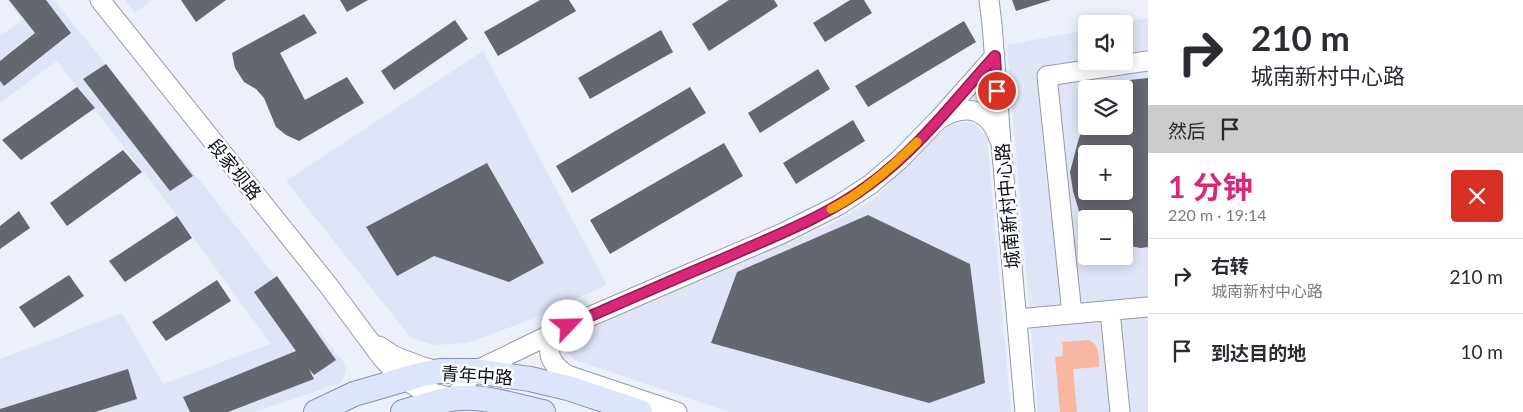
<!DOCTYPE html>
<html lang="zh">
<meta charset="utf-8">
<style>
:root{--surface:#fff;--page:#f2f2f3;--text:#2b2b33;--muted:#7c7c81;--line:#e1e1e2;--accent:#db2777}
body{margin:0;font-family:Lato,"Noto Sans SC",sans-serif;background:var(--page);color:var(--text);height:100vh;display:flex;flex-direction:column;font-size:19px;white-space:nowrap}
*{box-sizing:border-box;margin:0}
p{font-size:16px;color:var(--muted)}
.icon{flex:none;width:28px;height:28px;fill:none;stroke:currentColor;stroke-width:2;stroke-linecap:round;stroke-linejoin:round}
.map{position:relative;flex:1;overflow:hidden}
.panel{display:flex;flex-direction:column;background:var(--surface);width:375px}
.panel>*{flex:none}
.hud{background:#fff;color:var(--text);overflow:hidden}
.controls{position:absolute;left:1078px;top:15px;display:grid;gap:10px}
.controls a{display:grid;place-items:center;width:55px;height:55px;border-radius:5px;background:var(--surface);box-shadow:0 2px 12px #0003;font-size:25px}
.pin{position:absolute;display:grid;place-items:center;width:42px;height:42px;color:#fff;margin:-21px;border:2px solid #fff;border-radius:50%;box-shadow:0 1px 5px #0007}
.me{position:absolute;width:55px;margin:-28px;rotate:66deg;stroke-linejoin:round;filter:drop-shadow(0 0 4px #0008)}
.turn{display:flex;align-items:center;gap:18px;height:105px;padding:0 20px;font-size:22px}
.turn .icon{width:65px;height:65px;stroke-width:2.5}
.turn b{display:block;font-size:35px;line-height:42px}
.then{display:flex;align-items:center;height:48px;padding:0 20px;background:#0003;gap:10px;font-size:19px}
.round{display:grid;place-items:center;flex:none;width:52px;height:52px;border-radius:5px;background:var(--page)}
.summary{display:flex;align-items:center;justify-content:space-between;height:85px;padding:0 20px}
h1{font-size:30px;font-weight:700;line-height:38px;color:var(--accent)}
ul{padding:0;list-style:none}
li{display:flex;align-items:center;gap:15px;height:75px;padding:0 20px;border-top:1px solid var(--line)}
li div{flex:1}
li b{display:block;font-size:19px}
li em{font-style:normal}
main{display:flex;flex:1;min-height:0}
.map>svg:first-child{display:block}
.built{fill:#dfe5f6;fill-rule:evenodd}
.water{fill:#f9b6a1}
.building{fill:#646770;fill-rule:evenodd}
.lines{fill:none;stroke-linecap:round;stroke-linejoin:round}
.minor-casing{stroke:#979aa3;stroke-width:21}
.major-casing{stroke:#858eaa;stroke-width:26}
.minor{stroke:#fff;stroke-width:19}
.major{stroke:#dde5fd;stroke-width:24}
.route-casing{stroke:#8e194d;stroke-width:12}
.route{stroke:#db2777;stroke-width:9}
.slow{stroke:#f59e0b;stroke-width:9}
.labels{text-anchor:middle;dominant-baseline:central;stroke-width:5;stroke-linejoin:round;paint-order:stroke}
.street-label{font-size:18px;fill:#0c0d11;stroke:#fcfdff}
</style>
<main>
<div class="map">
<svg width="1148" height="412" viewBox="0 0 1148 412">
<rect width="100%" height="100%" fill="#ecf0fa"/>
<path class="built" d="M7 0H54L204 186 345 364 346 372 340 383 255 412H0V359L122 313 163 384 271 344 172 209 57 61 0 103V36L22 20Z
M125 0H152L135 13Z
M1148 18V412H1038L1007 45 1086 30V61H1124V24H1117ZM1086 89H1124V126H1086ZM1086 154H1124V191H1086ZM1086 219H1124V256H1086Z
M483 51 607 285 522 323 467 343 434 345 411 338 286 181Z
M965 122 976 125 987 138 1011 412H729L575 360 566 351 564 346 573 333 825 227 848 215 877 197 912 157 934 139 951 125Z"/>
<path class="water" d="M1089 340C1100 345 1099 357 1099 367L1073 369 1077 412H1060L1055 357 1063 356 1062 342Z"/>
<path class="building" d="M9 0H46L71 33 4 86 0 81V61L35 33Z
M181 0H226L196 22Z
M340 0H368L347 12Z
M540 0H569L576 11 498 56 484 32Z
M729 0H774L778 6 709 51 692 24Z
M850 0H864L872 13 825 42 813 23Z
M1012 0H1051L1016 11Z
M304 14 317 33 280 53 305 100 347 77 364 103 299 141 286 135 276 127 264 98 256 89 244 82 235 68 232 53Z
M455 20 468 39 394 90 381 71Z
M964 21 976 42 868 107 855 86Z
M661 30 673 52 590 99 578 78Z
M106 64 193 176 170 191 83 79Z
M818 69 830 89 760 133 748 113Z
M1148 78V247L1141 248 1124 245V219H1086L1079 211 1073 191 1070 172 1079 138 1086 123V126H1124V89H1086V115H1085L1082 85ZM1086 154H1124V191H1086Z
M77 87 95 108 21 160 2 140Z
M690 87 706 113 572 193 556 166Z
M853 120 865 141 796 184 783 163Z
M724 143 743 176 610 254 590 220Z
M123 150 142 172 67 226 50 203Z
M487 163 544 263 509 282 434 256 397 276 366 227Z
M19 211 30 228 0 249V226Z
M868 215 970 264 985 383 929 403 711 343 737 272Z
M177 216 192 238 125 282 109 261Z
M69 275 84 296 34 328 19 307Z
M277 276 336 360 314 375 309 369 314 379 228 412H190L183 397 296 351 254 292Z
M217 280 231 301 166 341 152 322Z
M128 369 137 399 95 412H0V409Z"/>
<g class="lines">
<defs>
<path id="minor" d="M100 0 328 285 383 359 397 374 421 390 452 398
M989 0 992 24 1001 143 1025 412
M941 118C967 103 989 109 999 139
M1110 311 1120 412
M1072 314 1047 76 1148 61
M1017 319 1148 307
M557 331C544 351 549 363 567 375L677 412
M379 346 394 356 423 367 438 371
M453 399 475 371 568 326 781 234 839 205 871 184 899 160 939 119 995 56"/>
<path id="major" d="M316 412 354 394 423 374 440 371H475L530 379 568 388 640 412
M403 412C419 407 435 402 451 399 481 394 514 406 543 412"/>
</defs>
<use href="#minor" class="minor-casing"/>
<use href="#major" class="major-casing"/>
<use href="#minor" class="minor"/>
<use href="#major" class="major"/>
</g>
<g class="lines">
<defs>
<path id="route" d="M568 326C620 303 672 280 725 258 774 236 826 217 870 184 918 149 955 100 995 56L997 91"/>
</defs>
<use href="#route" class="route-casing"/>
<use href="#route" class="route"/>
<path class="slow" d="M831 209C863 193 891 168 917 142"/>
</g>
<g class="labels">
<g class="street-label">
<text transform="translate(235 169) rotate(51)">段家坝路</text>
<text transform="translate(1007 206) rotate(-95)">城南新村中心路</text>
<text transform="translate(477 375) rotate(4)">青年中路</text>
</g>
</g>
</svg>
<div class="controls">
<a><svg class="icon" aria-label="sound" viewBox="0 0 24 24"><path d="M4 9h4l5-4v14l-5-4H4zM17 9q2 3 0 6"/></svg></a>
<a><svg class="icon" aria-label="layers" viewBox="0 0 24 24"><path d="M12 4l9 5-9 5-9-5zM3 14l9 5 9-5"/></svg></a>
<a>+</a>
<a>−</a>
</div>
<div class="pin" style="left:997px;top:91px;background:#d93025"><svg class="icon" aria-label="arrive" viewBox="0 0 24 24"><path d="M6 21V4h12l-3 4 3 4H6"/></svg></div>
<svg class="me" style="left:568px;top:326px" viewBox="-20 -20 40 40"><circle r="19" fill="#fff"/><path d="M0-13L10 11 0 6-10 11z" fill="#db2777"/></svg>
</div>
<section class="panel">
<div class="hud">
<div class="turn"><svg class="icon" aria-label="right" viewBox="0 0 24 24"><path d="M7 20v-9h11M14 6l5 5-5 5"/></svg><div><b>210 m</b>城南新村中心路</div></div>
<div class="then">然后<svg class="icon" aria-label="arrive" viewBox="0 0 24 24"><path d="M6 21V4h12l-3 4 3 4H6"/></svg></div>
</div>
<div class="summary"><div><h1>1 分钟</h1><p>220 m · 19:14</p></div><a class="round" style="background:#d93025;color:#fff"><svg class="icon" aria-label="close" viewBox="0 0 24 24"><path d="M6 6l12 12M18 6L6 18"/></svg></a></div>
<ul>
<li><svg class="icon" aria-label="right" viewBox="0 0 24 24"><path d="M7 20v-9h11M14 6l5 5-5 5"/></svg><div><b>右转</b><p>城南新村中心路</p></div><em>210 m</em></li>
<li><svg class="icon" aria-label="arrive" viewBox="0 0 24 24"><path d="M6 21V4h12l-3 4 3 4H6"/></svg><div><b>到达目的地</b></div><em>10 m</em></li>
</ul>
</section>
</main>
